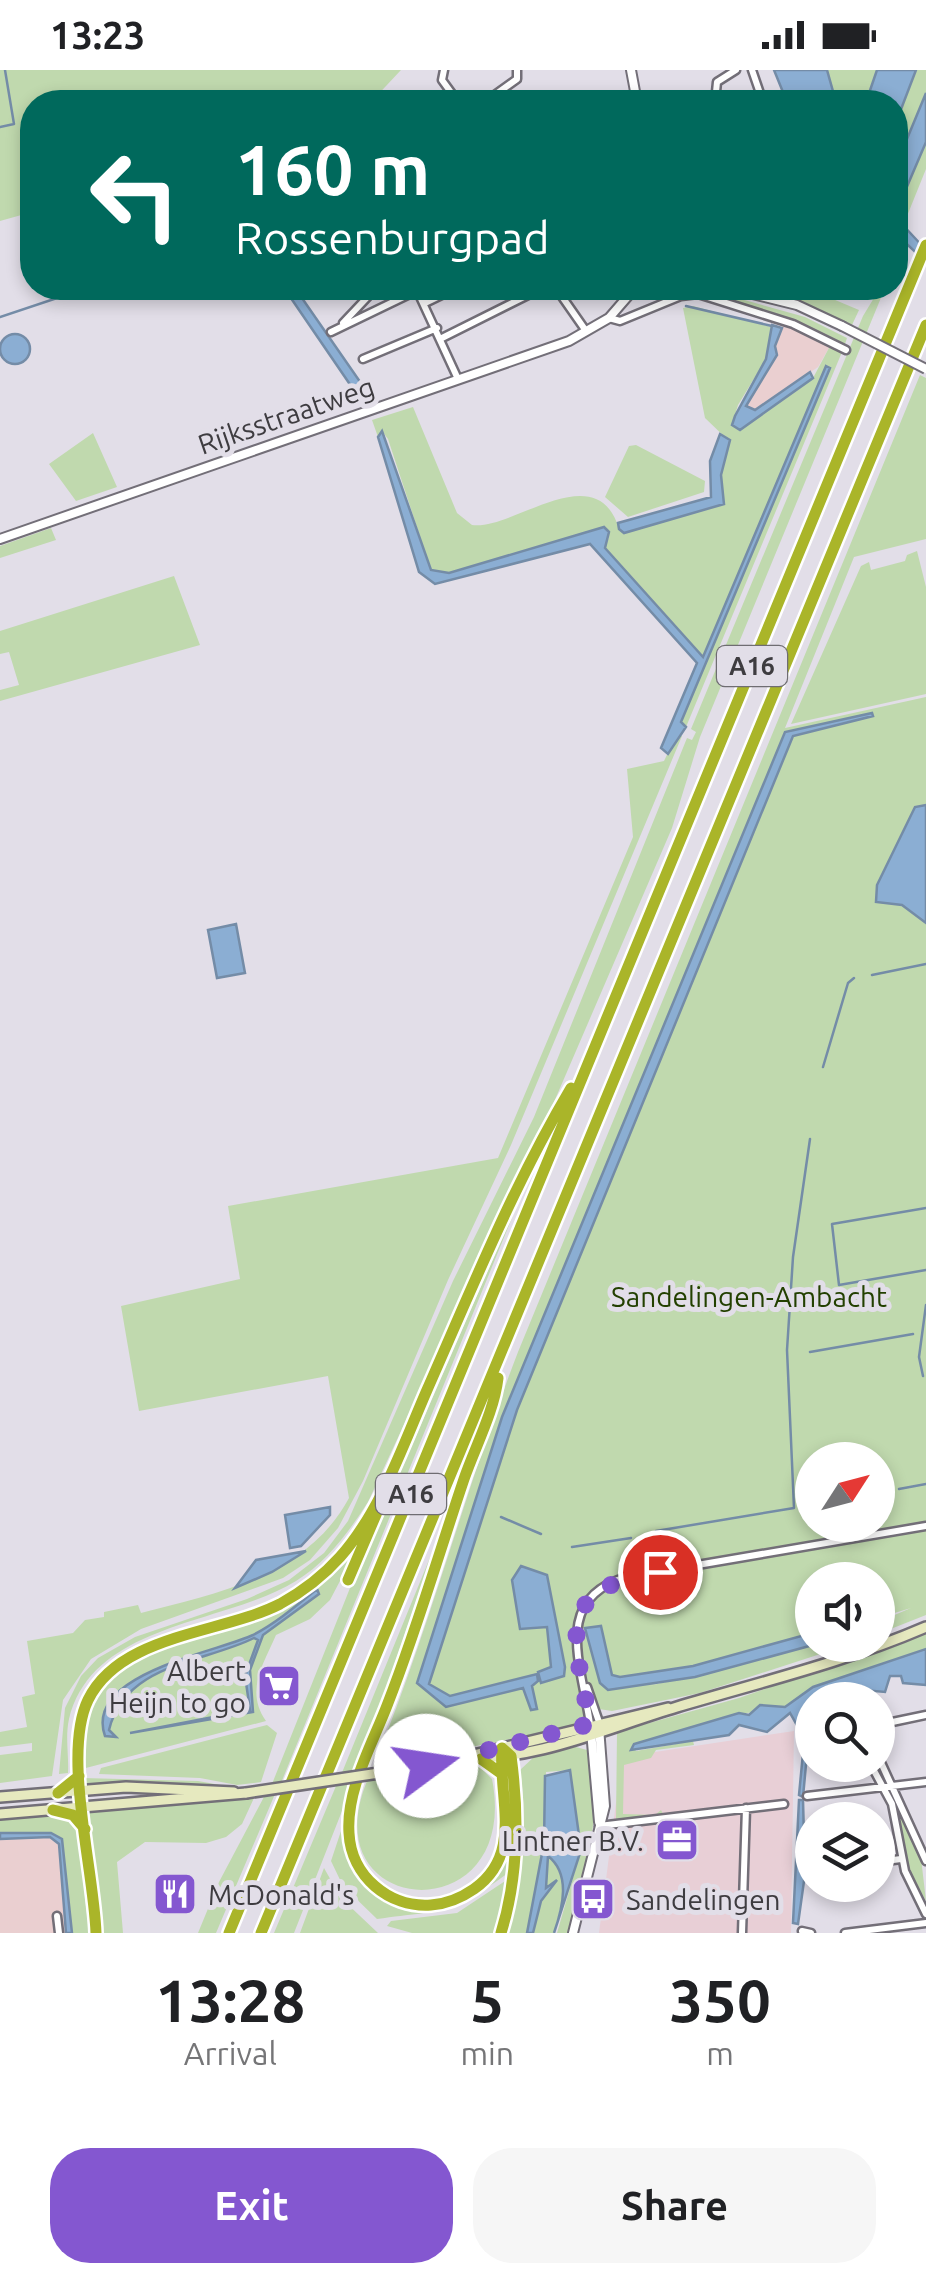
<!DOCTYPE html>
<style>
:root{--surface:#fff;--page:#f6f6f6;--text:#202124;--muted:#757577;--accent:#8457d0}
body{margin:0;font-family:Ubuntu,sans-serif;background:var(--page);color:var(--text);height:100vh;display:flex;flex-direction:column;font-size:38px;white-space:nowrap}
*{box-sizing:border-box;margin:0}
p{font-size:32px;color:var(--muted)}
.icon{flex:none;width:55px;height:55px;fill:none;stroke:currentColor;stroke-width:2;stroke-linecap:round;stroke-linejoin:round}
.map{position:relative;height:1863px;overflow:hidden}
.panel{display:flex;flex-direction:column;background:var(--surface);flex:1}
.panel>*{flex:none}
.hud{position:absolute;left:20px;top:20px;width:888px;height:210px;border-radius:40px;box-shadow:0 5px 15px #0003;background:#00695c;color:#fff;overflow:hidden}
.needle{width:65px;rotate:54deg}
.buttons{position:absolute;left:795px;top:1372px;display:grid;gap:20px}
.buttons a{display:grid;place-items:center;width:100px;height:100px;border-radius:50%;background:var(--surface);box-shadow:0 5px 15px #0003;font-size:50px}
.pin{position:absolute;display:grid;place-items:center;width:85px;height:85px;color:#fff;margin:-42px;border:5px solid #fff;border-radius:50%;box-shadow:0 2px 10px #0007}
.me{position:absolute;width:110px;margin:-55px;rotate:76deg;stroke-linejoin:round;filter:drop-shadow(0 0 8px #0008)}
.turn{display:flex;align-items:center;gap:35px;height:210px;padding:0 50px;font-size:45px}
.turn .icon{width:130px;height:130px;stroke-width:2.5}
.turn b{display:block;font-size:70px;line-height:85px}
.eta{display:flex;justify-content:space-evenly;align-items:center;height:170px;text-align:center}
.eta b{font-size:60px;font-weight:600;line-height:70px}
.primary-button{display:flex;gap:20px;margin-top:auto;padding:20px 50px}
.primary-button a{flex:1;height:115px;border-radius:40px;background:var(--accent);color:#fff;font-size:40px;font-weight:600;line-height:115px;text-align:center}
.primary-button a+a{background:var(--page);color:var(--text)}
.status{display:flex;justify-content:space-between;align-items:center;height:70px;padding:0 50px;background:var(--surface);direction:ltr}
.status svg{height:28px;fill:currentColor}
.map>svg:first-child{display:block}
.commercial{fill:#eacfd0}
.industrial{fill:#e8cfd6}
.green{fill:#c0d9ae;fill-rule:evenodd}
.water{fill:#8baed3;stroke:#748ca7;stroke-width:2.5}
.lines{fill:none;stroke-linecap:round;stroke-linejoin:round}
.stream{stroke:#748ca7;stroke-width:2.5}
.minor-casing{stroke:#736f78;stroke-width:11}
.tertiary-casing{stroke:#736f78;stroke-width:12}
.secondary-casing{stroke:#736f78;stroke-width:14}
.motorway-casing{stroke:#fff;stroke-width:16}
.minor{stroke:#fff;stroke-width:6}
.tertiary{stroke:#fff;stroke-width:8}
.secondary{stroke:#e6e9bf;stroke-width:9}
.motorway{stroke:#aab529;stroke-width:11}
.tertiary-bridge-casing{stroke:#736f78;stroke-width:12;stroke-linecap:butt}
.secondary-bridge-casing{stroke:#736f78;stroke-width:14;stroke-linecap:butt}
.tertiary-bridge{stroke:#fff;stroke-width:8}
.secondary-bridge{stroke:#e6e9bf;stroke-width:9}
.route{stroke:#8457d0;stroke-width:18;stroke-dasharray:0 32.4}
.labels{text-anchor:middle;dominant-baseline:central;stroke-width:10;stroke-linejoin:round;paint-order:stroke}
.shield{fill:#e2dee8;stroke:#6f6d72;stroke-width:2.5}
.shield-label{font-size:25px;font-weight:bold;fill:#3e3c40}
.street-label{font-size:28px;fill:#3e3c40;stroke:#e2dee8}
.park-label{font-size:28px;fill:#234000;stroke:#e2dee8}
.poi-label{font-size:28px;fill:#3e3c40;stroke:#e2dee8;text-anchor:end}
</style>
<div class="status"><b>13:23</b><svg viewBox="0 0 49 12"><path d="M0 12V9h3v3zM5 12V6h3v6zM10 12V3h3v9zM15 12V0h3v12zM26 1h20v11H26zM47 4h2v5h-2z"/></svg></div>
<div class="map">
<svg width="926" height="1863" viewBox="0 0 926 1863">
<rect width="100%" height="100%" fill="#e2dee8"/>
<path class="commercial" d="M783 254 830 276 818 297 755 340 746 335 777 285 775 276Z
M64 1755 75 1863H0V1757Z"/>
<path class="industrial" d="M794 1661 791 1863H599L622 1687Z"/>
<path class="green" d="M0 0H401L371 32H32V142L0 151Z
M827 0H877L866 32H836Z
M916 0H926V23L895 98V55Z
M926 72V99L903 156 897 140Z
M702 218 805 247 847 268 844 277 797 253 691 222 675 226 662 219Z
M750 218 809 219 859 240 852 255 789 227Z
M880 218H885L700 667 672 758 554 1032 368 1432C348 1463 327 1492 296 1511 224 1555 93 1552 69 1649 65 1667 69 1685 68 1703L59 1704 65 1638 81 1606 98 1588 135 1567 247 1529 289 1510 324 1483 348 1451 453 1211 534 1047 687 668 692 670 696 662 691 659 708 618 863 246Z
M693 236 771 257 766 289 738 335 732 355 813 308 830 276 842 282 686 657 681 653 826 297 703 588 605 477 609 467 604 457 449 503 431 500 388 369 382 361 378 367 372 350 413 337 457 443 472 455C512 461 597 384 619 459L724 434 721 406 730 372 705 348 683 238Z
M920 305 926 308V469L854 487 785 658 926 627V1545L878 1564V1552L911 1538 878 1548V1510H812V1567L649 1616 813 1575H848L700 1623 612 1641 599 1639 596 1630 585 1633 583 1652 568 1657 373 1697C429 1562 465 1419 518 1282ZM750 745 513 1345 423 1611 502 1347ZM812 1390H878V1455H812Z
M93 363 117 417 76 431 49 394Z
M636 375 705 411 704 422 628 447 605 427 629 376Z
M51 458 56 470 0 488V476Z
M917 481 926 517V624L791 654 861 496 869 492 871 500 905 491 907 485Z
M174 506 200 575 0 631V620L19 615 9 582 0 584V561Z
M676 666H682L511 1075 448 1210 363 1411 338 1458 310 1490 283 1508 141 1559 91 1589 63 1630 52 1706 0 1713V1685L32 1681V1673L0 1677V1662L27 1657 22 1627 35 1624 27 1571 73 1563 85 1550 104 1547V1542L138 1535 141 1543C220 1522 307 1506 349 1428L328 1306 139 1341 121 1236 240 1209 228 1136 498 1088 633 767 627 699 664 691Z
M532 1099 281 1713 272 1714 352 1513Z
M373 1448 330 1530 310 1549 276 1565C263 1595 245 1621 266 1651L82 1699 80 1671 92 1623 132 1589 293 1528Z
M438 1468 357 1703 341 1705Z
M926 1562V1579L813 1617 786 1637C776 1639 747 1644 739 1643L632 1675 636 1681 693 1671 694 1675 656 1680 651 1688 624 1695 623 1744 655 1745 661 1740 663 1744 616 1752 617 1662 739 1628Z
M267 1655 277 1663 261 1712 237 1715 200 1708 99 1704 101 1698Z
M572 1676 587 1680C609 1718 582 1822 567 1863H557L581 1780 570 1700 546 1702 544 1773 527 1863H508C523 1810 528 1756 520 1700L535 1686Z
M510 1696 512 1800C450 1846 449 1839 377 1849L343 1816 331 1791 344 1752 376 1821 440 1837 494 1802Z
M480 1697 492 1709C522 1863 310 1850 367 1711Z
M82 1708 198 1711 237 1718H84Z
M353 1713 294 1863H274L336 1716Z
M891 1723 921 1788 926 1831 906 1794Z
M275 1724 216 1863H198L219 1812 265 1725Z
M254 1728 242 1754 226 1767 206 1773 145 1772 117 1792 123 1863H100L98 1814 86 1740Z
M58 1745 77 1755 89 1863H72L63 1773 51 1763H0V1750Z
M548 1786 562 1801 564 1823 554 1863H533L541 1831 553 1813 546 1819Z
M324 1798 341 1828 378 1863H300Z
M511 1807 498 1863H412L387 1856 391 1851 457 1843Z"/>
<path class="water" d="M774 0H827L836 32H787Z
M877 0H916L895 55V32H866Z
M926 23V72L897 140 900 152 926 180V192L895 163V98Z
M284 218H295L372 329 362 332Z
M772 255 782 258 775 276 777 285 746 336 755 340 810 302 813 308 740 360 732 355 735 346 766 289Z
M0 279a15 15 0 1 1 30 0a15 15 0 1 1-30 0Z
M826 296 830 298 681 652 686 657 668 684 661 678 697 593 590 474 435 514 419 502 378 367 382 361 431 500 449 503 604 457 609 462 605 478 703 587Z
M720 364 730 370 721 405 724 434 624 463 619 459 618 453 711 427 710 391Z
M872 643 873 646 793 666 517 1340 429 1614 450 1626 537 1604 538 1611 532 1616 537 1639 531 1640 523 1618 446 1637 417 1613 502 1347 785 662Z
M926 735V853L902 835 876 832 877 815 915 737Z
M236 854 245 903 217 908 208 860Z
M330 1437V1445L301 1476 290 1478 285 1445Z
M306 1481 272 1502 235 1518 256 1490Z
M521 1496 547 1505 565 1597 564 1606 541 1613 538 1602 551 1597 547 1557 520 1559 512 1510Z
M317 1519 319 1524 263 1565 250 1600 253 1642 130 1663 250 1640 245 1606 258 1570 254 1568C204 1593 125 1593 109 1660L116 1667 105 1666C83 1604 217 1582 253 1565 276 1553 296 1536 317 1519Z
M601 1556 612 1605 620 1607 693 1596 812 1563 813 1575 695 1607 608 1620 600 1613 585 1558Z
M926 1579V1615L903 1613 901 1606H890L885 1622 841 1618 829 1630H812L803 1727 799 1725 803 1683 799 1659 790 1643 767 1662 739 1655 729 1665 631 1680 634 1674 739 1643 749 1645 760 1635 785 1637 813 1617Z
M570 1700 581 1780 554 1863C563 1837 571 1804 548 1786L546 1818 557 1810 541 1831 533 1863H527L544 1773 545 1706Z
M799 1730H803L805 1804 798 1854 793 1853Z
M0 1763H51L62 1769 72 1863H66L59 1774 50 1767 0 1769Z"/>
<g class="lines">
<path class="stream" d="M0 57 14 54 5 0
M686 236 772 256
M0 247 87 218
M872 905 926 894
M823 997 848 913 854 908
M926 1138 832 1154 839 1215 926 1200
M810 1282 913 1264
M923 1306 919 1287 926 1235
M899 1419 926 1414
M878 1425 880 1424
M501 1447 541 1464
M656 1461 794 1438 787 1280 793 1187 810 1069
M572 1477 631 1468"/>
<defs>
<path id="minor" d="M444 0 442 10 458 32
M752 0 763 32
M485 32 517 9V0
M715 32 717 12 736 0
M416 218 458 309
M556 218 586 261
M425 233 456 218
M609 248 620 251 681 226 698 224 793 254 846 280
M343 253 376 218
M331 262 418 220
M442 268 542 218
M363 289 437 258
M587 1617 599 1652
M590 1654C582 1596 551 1528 627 1507L926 1456
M878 1655 926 1645
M878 1686 926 1791
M871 1695 892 1734 905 1801 926 1844
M807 1726 926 1712
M599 1756 784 1734
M878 1792 901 1789
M57 1846 59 1863
M802 1861 811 1863
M742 1863 746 1738
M845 1863 926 1853"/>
<path id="tertiary" d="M631 0 637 32
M728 218 797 235 842 256
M0 469 569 271 609 248 635 218
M591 1661 599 1752
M573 1863 605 1736 599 1657"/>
<path id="secondary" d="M461 1688C536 1691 606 1658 677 1637 761 1612 845 1592 926 1557
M379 1703 461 1688 668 1638
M0 1727 126 1717 234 1722
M0 1744 246 1723"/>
<path id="motorway" d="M498 1308C494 1342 475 1377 464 1409 439 1483 417 1559 388 1633 373 1673 346 1719 349 1763 351 1806 389 1838 431 1835 447 1834 461 1828 474 1819 524 1784 498 1728 502 1678
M348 1510 378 1440
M481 1689 502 1704
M58 1723 79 1706
M53 1740 73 1745 85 1759
M96 1863C94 1800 62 1684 88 1630 120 1564 221 1564 280 1534 302 1522 323 1506 340 1487 381 1441 403 1375 427 1320 472 1218 514 1114 571 1018
M229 1863 926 175
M261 1863 926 255
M501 1863C519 1805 519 1745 511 1686L502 1678"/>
</defs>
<use href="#minor" class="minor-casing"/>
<use href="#tertiary" class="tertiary-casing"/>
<use href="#secondary" class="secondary-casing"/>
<use href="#motorway" class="motorway-casing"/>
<use href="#minor" class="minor"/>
<use href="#tertiary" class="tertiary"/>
<use href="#secondary" class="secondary"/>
<use href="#motorway" class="motorway"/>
<defs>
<path id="tertiary-bridge" d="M842 256 926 299"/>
<path id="secondary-bridge" d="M246 1723 379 1703"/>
</defs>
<use href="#tertiary-bridge" class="tertiary-bridge-casing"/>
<use href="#secondary-bridge" class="secondary-bridge-casing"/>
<use href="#tertiary-bridge" class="tertiary-bridge"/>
<use href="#secondary-bridge" class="secondary-bridge"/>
</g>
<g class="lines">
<path class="route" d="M426 1696 590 1654C575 1566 550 1519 660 1502"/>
</g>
<defs>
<symbol id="supermarket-square" viewBox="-11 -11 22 22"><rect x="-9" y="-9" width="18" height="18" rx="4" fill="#8457d0" stroke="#e2dee8"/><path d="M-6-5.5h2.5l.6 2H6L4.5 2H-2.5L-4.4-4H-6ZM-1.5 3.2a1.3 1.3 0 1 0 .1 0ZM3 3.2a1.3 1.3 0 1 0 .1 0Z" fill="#fff"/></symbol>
<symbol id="office-square" viewBox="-11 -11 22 22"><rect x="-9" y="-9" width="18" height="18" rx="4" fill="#8457d0" stroke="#e2dee8"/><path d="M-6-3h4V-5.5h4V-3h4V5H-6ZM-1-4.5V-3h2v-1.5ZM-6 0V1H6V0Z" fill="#fff"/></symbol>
<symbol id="restaurant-square" viewBox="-11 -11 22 22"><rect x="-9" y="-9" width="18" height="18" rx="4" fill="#8457d0" stroke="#e2dee8"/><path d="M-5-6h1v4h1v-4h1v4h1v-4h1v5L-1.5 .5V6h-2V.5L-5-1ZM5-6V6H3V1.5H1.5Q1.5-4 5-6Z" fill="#fff"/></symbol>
<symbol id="bus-square" viewBox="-11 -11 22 22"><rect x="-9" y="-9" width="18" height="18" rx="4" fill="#8457d0" stroke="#e2dee8"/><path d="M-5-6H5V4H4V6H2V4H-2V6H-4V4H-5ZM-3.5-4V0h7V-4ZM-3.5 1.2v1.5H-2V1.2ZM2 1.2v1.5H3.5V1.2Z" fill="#fff"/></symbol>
</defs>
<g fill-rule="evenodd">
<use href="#supermarket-square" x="254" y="1591" width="50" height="50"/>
<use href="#office-square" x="652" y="1745" width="50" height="50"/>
<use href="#restaurant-square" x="150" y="1799" width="50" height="50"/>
<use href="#bus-square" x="568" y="1804" width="50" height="50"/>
</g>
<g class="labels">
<g class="shield">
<rect x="717" y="576" width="70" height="40" rx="8"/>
<rect x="376" y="1404" width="70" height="40" rx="8"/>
</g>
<g class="shield-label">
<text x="752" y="596">A16</text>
<text x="411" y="1424">A16</text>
</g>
<g class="street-label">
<text transform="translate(286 345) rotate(-19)">Rijksstraatweg</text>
</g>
<g class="park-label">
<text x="749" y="1226">Sandelingen-Ambacht</text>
</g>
<g class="poi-label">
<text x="246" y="1600">Albert<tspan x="246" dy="32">Heijn to go</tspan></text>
<text x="644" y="1770">Lintner B.V.</text>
<text x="208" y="1824" text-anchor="start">McDonald's</text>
<text x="626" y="1829" text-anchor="start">Sandelingen</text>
</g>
</g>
</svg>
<div class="buttons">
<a><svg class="needle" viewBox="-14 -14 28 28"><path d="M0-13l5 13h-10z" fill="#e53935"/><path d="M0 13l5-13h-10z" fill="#757577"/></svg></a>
<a><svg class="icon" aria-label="sound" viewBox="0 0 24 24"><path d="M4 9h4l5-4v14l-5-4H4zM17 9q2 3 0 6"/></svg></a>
<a><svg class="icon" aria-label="search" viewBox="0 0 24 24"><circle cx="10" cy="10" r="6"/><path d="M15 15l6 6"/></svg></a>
<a><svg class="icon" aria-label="layers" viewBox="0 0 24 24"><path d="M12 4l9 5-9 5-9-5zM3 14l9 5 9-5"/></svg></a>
</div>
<div class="pin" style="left:660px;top:1502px;background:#d93025"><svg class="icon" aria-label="arrive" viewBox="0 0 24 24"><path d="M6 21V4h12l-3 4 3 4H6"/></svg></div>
<svg class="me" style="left:426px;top:1696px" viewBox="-20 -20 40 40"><circle r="19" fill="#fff"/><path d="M0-13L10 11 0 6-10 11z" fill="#8457d0"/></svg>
<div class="hud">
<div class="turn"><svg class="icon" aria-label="left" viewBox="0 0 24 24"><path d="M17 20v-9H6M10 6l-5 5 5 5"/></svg><div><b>160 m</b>Rossenburgpad</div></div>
</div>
</div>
<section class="panel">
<div class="eta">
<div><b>13:28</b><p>Arrival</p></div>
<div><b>5</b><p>min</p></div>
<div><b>350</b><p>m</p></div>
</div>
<div class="primary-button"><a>Exit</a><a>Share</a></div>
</section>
